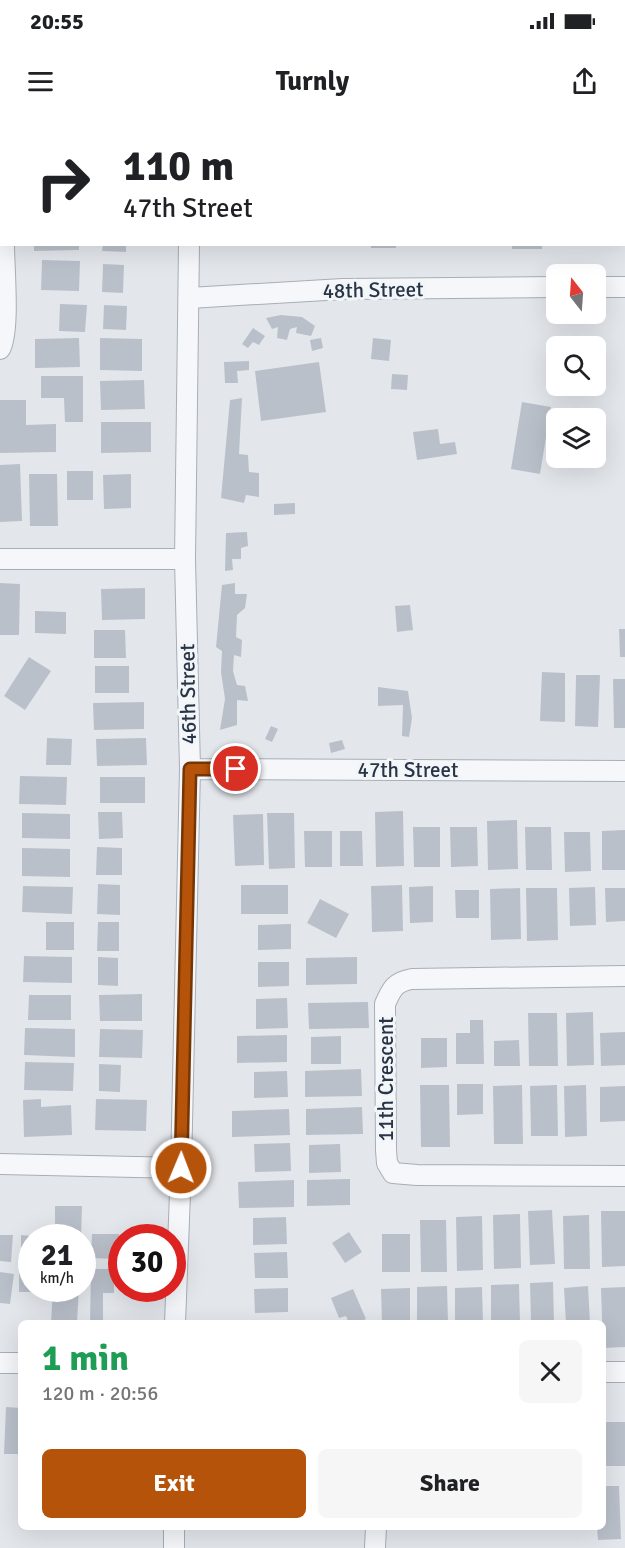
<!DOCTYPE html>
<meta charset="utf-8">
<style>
:root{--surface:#fff;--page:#f6f6f6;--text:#202124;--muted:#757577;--accent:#b45309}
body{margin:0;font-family:Signika,sans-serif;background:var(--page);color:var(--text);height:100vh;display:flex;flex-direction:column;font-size:22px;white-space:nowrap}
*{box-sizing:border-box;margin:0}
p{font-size:20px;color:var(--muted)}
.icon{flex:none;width:33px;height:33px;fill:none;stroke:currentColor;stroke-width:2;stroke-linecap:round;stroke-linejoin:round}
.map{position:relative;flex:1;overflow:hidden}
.details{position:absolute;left:18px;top:1200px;width:588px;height:210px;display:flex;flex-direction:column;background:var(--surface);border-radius:9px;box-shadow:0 6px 24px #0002}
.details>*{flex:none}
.guide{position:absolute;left:0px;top:0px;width:626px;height:126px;box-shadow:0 6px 24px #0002;background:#fff;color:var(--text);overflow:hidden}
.needle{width:39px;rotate:343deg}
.fabs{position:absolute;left:546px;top:144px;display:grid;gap:12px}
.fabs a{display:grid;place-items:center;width:60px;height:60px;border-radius:9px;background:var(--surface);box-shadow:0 6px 24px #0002;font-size:30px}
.speed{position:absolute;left:18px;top:1104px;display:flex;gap:12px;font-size:30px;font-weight:700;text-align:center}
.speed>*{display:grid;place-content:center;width:78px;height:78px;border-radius:50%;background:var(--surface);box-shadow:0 6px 24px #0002;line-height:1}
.speed small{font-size:15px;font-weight:400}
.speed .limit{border:9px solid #d22;background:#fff;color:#111}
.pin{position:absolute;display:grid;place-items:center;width:51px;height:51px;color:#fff;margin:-26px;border:3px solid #fff;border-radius:50%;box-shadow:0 2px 6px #0007}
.me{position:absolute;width:66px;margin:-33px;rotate:1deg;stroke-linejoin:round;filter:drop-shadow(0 0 4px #0008)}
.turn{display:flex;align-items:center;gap:21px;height:126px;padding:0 24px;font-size:27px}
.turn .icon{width:78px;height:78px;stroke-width:2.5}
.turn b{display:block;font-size:42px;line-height:51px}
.round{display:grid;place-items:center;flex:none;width:63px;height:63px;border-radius:9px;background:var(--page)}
.summary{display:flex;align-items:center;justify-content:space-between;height:102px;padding:0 24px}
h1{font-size:36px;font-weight:700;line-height:45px;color:#1e9e55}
.cta{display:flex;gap:12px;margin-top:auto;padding:12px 24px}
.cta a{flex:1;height:69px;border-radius:9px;background:var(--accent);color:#fff;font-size:24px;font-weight:700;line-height:69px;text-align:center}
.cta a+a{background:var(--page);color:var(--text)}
.status{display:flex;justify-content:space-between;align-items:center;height:42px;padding:0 30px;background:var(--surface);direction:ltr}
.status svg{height:16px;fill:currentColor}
header{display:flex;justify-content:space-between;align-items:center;height:78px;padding:0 24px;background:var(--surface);font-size:27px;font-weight:700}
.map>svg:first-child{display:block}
.building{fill:#bac0ca}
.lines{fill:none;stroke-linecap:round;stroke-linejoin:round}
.street-casing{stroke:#a7aeb7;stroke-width:22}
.street{stroke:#f6f7fa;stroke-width:20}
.route-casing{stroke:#753606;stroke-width:15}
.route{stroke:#b45309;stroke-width:10}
.labels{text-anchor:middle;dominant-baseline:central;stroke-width:6;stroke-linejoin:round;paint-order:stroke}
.street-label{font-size:21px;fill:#293446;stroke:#f3f6f9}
</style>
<div class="status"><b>20:55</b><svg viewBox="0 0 49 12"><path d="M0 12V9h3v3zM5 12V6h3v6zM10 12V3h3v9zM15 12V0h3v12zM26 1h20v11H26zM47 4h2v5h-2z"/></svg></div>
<header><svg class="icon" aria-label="menu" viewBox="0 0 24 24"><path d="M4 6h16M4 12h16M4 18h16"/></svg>Turnly<svg class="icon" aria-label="share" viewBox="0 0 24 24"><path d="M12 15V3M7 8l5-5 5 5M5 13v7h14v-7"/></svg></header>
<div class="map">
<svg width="625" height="1428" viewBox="0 0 625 1428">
<rect width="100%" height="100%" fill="#e3e7ec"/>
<path class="building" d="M34 124H79V130L34 131Z
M103 124H126V132L102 131Z
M371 124H396V128H371Z
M512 124H542V129H512Z
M42 140 80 141 79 171 41 170Z
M103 144 124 145 123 173 102 172Z
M60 184 87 185 85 212 59 211Z
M104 185 127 186 126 210 103 209Z
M281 195 302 197 315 206 311 216 296 213 297 207 290 209 287 220 277 218 278 207 272 209 266 198Z
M253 208 265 216 259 225 253 222 248 228 242 224Z
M79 218 80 247 35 248V219Z
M100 218 142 219V251L100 250Z
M321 218 323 228 312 231 310 220Z
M373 218 391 220 389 241 371 239Z
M249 241V250L237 251 238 263H225L224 242Z
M319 242 326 292 261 301 255 251Z
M392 254 408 255 407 270 391 269Z
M41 256H83V302H65L64 278H41Z
M144 260 145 289 101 290 100 261Z
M242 278 239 334 248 335 249 352 259 353V377L246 375 244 383 221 378 230 280Z
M0 280H26V305L56 304V332L0 333Z
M522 282 551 287 540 354 511 349Z
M568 289 584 290V298H567Z
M101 302H151V332L101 333Z
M438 309 440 324 455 322 457 334 417 340 413 312Z
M20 344 22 401 0 402V345Z
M67 351H93V380H67Z
M29 354H57L58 406H30Z
M131 354V388L104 389 103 355Z
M295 383V394L274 395V384Z
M247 412 248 426 241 428V439H232L233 450 225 451 226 413Z
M0 463 20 464 19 515H0Z
M235 463V474H247L245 488 237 495 236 517 242 520 241 537 234 535 233 551 237 565 245 566 248 581 237 580V605L220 610 225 579 221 552 222 531 216 527 222 465Z
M145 468V499L102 500 101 469Z
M410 485 413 510 397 512 395 486Z
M35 491 66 492V514L35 513Z
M619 509H625V537H620Z
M94 510H125L126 538H94Z
M29 537 51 551 25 590 4 576Z
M95 546H129V573H95Z
M542 552 565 553V602L540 601Z
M576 555H600L598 607 575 606Z
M613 559H625V608H614Z
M378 567 408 571 412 598 409 617 402 616 403 585 378 586Z
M144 582V609L94 610 93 583Z
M271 606 278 609 272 622 265 619Z
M47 618 72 619 71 645H46Z
M146 618 147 645 97 646 96 619Z
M342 620 345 629 331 633 329 623Z
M20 656 67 657 66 685 19 684Z
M100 657H145V683H100Z
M403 691 404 746 376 747 375 692Z
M98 692H122L123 718 99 719Z
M22 693 70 694V719L22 718Z
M267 693H294L295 748 269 749Z
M263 694 264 745 235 746 233 695Z
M517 700 518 749 488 750 487 701Z
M413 707H440V747H414Z
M450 707H477L478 746 451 747Z
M525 707H551L552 750H526Z
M625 710V750H602V711Z
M304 711H332V747H305Z
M340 711H362L363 746H340Z
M564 712H590L591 751 565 752Z
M97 727 122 728V755H96Z
M22 728 70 729V757L22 756Z
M98 764 120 765V795L97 794Z
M241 765H288V794H241Z
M402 765 403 811 372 812 371 766Z
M23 766 73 767 72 794 22 792Z
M433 766V802L410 803 409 767Z
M595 767 596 805 570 806 569 768Z
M520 768 521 819 491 820 490 769Z
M526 768H557L558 820 527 821Z
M605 768H625V801L606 802Z
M455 770H479V798H456Z
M320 779 349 794 336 818 307 803Z
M46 802H74V830H46Z
M98 802H119V831H97Z
M291 804V829L258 830V805Z
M24 836 72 837V863L23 862Z
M98 837 118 838V866L98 865Z
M357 837V864L306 865V838Z
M258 842H289V866L258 867Z
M142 874V901H100L99 875Z
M29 875H71V900H28Z
M287 878 288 908 256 909V879Z
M368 882 369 908 309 909 308 883Z
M593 892 594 945 567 946 566 893Z
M528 893H557L558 946H529Z
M470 900H483L484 944H456V913H470Z
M25 908 75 909V937L24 935Z
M100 909 143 910 142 938 99 937Z
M625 912V945L601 946 600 913Z
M287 915V942L237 943V916Z
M341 916V944H311V917Z
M421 918H447V947L421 948Z
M519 920 520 946H494V921Z
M25 942 74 943 73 971 24 970Z
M99 944 121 945 120 972 99 971Z
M361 949 362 976 305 977V951Z
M287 951 288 977 254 978V952Z
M457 964H483V994L457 995Z
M420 965H449L450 1027H421Z
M522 965 523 1024H494L493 966Z
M557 965 558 1016H531L530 966Z
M586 965 587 1016 565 1017 564 966Z
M625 966V1001L600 1002V967Z
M41 979V987L71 985 72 1015 24 1017 23 980Z
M96 979 147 980 146 1011 95 1010Z
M362 987 363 1014 306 1015V989Z
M289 989 290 1015 232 1017V991Z
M290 1023 291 1051 255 1052 254 1024Z
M340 1024 341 1052 309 1053V1025Z
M350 1059V1085L307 1086V1060Z
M294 1060V1087L239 1088 238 1062Z
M55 1086H82L81 1118H55Z
M552 1090 555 1144 530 1145 528 1091Z
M601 1091H625V1146L602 1147Z
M520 1094 521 1148 494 1149 493 1095Z
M589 1095 590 1149H564L563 1096Z
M482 1096 483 1150 457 1151 456 1097Z
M286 1097 287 1124 253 1125V1098Z
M420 1100H446L447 1152H421Z
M349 1112 362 1132 345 1143 332 1123Z
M92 1114H119L118 1139 91 1138Z
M382 1114H410V1152H382Z
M0 1115H13L11 1142 0 1141Z
M21 1115 32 1116V1141L21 1140Z
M287 1132 288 1158H255L254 1133Z
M91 1149H114V1173H103V1203H90Z
M19 1150H32V1168H45V1172H19Z
M0 1152 14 1154 10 1184 0 1183Z
M553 1162 554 1203H531L530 1163Z
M519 1164 520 1203H491V1165Z
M447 1166 448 1203H417V1167Z
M588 1166 590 1203H566L564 1168Z
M482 1167 483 1203H455V1168Z
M625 1167V1227L603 1228 601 1168Z
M53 1168H79L77 1203H51Z
M288 1168V1192L255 1193 254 1169Z
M410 1168V1203H382L381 1169Z
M353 1169 366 1199 356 1203H349L346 1196 339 1198 331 1178Z
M6 1287 21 1288V1334H4Z
M603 1302H625V1346H603Z
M603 1366H619L621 1419 598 1420 597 1407H603Z"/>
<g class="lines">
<defs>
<path id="street" d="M4 0V2
M188 0V2
M596 167H625
M189 178 343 169 556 167
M0 229C10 211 4 148 4 124
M0 439H185
M190 649 625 651
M625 856 412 859C395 862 392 868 385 884L386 1030 387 1043 393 1053 417 1055 625 1056
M0 1044 181 1048
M175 1203 181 1048 190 649 185 439 189 124
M0 1243H21
M603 1252H625
M174 1407V1428
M375 1428 376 1407"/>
</defs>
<use href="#street" class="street-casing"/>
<use href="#street" class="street"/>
</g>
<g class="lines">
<defs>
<path id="route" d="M181 1048 190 649H236"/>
</defs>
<use href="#route" class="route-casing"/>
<use href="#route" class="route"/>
</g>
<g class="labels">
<g class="street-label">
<text transform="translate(373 170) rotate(-1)">48th Street</text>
<text transform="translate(188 574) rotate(-91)">46th Street</text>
<text x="408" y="650">47th Street</text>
<text transform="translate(386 959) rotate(-90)">11th Crescent</text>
</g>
</g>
</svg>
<div class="fabs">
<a><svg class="needle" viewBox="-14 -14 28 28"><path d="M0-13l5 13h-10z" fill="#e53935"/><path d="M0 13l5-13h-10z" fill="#757577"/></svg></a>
<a><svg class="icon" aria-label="search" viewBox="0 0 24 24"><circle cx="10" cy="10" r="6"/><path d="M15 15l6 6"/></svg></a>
<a><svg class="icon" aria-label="layers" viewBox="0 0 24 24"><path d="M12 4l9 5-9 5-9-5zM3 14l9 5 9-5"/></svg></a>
</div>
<div class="speed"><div>21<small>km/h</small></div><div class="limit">30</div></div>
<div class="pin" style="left:236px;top:649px;background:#d93025"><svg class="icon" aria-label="arrive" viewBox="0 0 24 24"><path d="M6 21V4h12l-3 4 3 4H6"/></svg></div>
<svg class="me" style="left:181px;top:1048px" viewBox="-20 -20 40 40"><circle r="17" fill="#b45309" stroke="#fff" stroke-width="3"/><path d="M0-11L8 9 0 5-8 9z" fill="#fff"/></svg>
<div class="guide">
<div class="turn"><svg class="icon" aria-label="right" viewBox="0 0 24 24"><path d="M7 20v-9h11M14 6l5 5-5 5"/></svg><div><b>110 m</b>47th Street</div></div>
</div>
<section class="details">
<div class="summary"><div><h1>1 min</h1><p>120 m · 20:56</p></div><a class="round"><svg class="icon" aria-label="close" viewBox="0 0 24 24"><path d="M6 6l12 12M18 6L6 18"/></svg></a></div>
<div class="cta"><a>Exit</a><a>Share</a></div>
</section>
</div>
